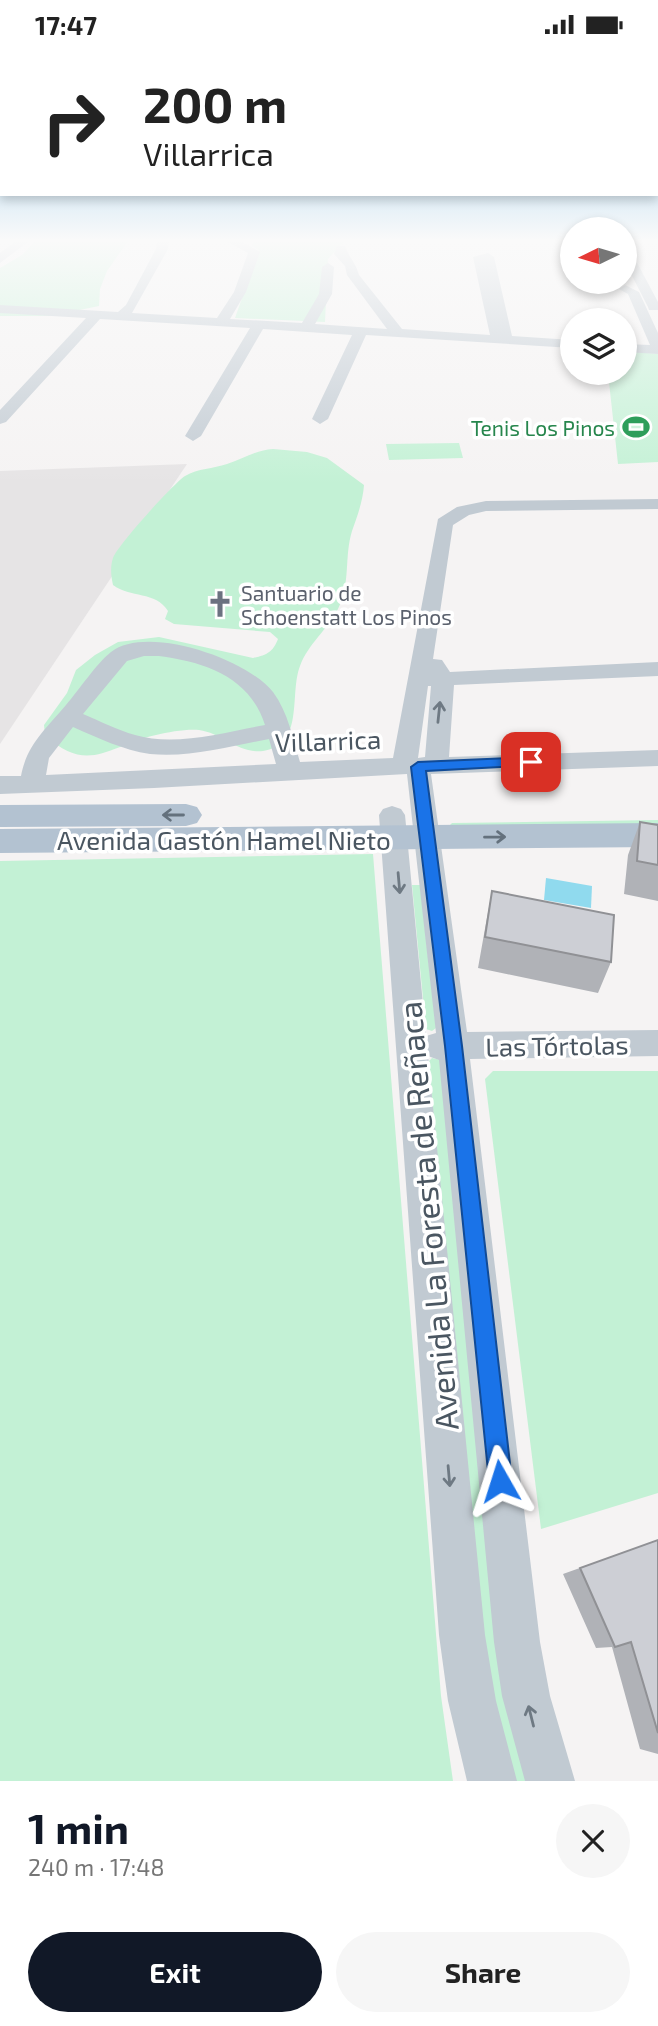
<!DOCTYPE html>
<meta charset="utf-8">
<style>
:root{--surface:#fff;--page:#f6f6f6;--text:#222;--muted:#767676;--accent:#111827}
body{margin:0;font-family:"Exo 2",sans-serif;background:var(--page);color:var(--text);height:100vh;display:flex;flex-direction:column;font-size:26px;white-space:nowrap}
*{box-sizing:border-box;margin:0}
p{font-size:23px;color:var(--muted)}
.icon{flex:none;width:38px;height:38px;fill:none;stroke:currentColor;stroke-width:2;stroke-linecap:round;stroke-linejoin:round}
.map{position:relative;height:1732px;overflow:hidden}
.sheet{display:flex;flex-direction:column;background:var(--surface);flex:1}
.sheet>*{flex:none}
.banner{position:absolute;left:0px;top:0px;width:658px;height:147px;box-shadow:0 4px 10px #0003;background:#fff;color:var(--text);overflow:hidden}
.needle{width:46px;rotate:265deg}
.fabs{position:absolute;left:560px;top:168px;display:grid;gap:14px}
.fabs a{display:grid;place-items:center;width:77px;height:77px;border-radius:50%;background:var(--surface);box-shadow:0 4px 10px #0003;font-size:35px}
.pin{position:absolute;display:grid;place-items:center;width:60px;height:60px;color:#fff;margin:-30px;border-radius:14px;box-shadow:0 4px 10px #0006}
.me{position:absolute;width:77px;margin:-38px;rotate:354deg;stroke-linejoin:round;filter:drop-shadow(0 0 5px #0008)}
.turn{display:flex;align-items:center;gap:24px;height:147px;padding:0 28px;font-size:32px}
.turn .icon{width:91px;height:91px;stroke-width:2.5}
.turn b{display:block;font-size:49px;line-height:60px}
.round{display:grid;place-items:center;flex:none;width:74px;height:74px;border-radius:37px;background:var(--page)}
.head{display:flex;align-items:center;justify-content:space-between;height:119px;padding:0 28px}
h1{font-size:42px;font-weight:700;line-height:52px;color:var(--accent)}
.primary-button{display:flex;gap:14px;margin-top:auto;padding:14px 28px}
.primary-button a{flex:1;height:80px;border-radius:42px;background:var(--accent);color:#fff;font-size:28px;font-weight:700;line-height:80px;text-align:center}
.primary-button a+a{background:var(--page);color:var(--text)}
.status{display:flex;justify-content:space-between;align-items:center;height:49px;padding:0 35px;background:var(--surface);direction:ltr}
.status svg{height:19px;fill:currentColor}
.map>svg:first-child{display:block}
.education{fill:#e6e4e5}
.green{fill:#c3f1d5}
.water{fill:#90daee}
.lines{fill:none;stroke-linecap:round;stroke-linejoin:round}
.minor{fill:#c1cad2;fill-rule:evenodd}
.major{fill:#b3c2d1;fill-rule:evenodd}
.wall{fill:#b0b2b7}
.building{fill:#cdcfd5;stroke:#909195;stroke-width:2}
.oneway{stroke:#6e7983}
.oneway2{stroke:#64717d}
.route{fill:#1a73e8;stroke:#114b97;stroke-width:2}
.labels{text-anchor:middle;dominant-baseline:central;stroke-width:7;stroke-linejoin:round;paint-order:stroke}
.far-leisure-label{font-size:21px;fill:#27864d;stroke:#fff;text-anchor:end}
.far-worship-label{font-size:21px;fill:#5b616d;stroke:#fff;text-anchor:start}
.street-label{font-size:26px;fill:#4a5661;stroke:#fff}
.near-street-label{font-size:32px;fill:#4a5661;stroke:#fff}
</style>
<div class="status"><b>17:47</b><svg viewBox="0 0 49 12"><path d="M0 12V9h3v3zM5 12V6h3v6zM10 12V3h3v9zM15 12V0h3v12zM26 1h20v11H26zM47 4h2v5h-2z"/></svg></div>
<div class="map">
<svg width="658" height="1732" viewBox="0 0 658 1732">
<rect width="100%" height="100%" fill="#f5f3f3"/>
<path class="education" d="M187 415 0 695V422Z"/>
<path class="green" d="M35 192H128L107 222 100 240 99 257 50 267H0V219L22 206Z
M344 192 328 210 325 273 235 269 259 201 252 197 253 193Z
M625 302 658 305V413L618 415 608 324H625Z
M459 394 463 409 389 411 386 395Z
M273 400 307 403 327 409 364 436C363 452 357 468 352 482 344 508 351 534 338 560 328 580 308 595 300 617 289 645 305 696 263 702 238 705 222 684 199 681 186 680 169 683 156 686 108 697 88 726 45 686L44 676 67 644 76 621 95 606 118 593 159 588 253 609C267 606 273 603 278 590L270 583 174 575 165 570 168 562C156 542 130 549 113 536 111 527 110 518 113 509 117 497 173 435 185 427 198 419 213 420 227 415 243 410 256 401 273 400Z
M658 771V777L448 778 452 774Z
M373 805 441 1647 453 1732H0V812Z
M412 836H420L436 979 432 982 426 980Z
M432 1009 441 1011 530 1732H509L489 1642 455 1327 429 1012Z
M493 1022H658V1444L541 1480 485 1030Z"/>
<path class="water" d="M546 829 592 837 591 859 544 851Z"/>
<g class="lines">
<path class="minor" d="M16 192H29L0 214V204Z
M157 192H169L168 200 132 264 217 269 234 243 248 204 226 192H241L260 203 246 243 230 270 302 274 319 245 322 218 328 214 334 218 332 245 315 275 387 280 347 226 345 217 334 205 337 197H345C348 207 356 214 359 226L402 280 490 286 473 208 488 204 494 208 512 287 572 291V299L366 286 328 370 320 375 312 370 352 286 263 280 201 387 193 392 185 387 250 279 100 270 6 373 0 375V361L86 269 0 264V256L118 263 126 256 156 200Z
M625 205 634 208 658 253V261H649L648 258 625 213Z
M625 236 639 243 658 284V305L625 303V295L650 296 628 245 619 240Z
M658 450V460L486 462 469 466 453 476 433 610 442 611 450 623 658 613V627L454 636 449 708 658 701V717L431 725 467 983 658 981V1007L470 1010 540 1593 550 1647 575 1732H525L502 1647 494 1593 439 1011 428 1007 485 1586 496 1652 517 1732H467L448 1652 439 1586 379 766 383 760 392 757 401 760 405 766 426 987 436 984 407 725 154 739 0 745V727H21C27 695 46 680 66 656 79 641 96 615 111 603 147 575 247 610 273 643 288 663 293 690 300 713L393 709 438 470 457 458 486 452ZM159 607C205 613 250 628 265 676 224 683 176 698 135 686 117 681 100 672 83 665L127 612 144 607ZM428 637H431L425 708 418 709ZM73 678C98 689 123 701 150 705 190 709 231 697 269 690L276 715 46 726 49 709Z"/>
<path class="major" d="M186 755 197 758 202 766 197 774 186 777 0 778V756Z
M658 774V798L0 804V780Z"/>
</g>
<path class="wall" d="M640 773 658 776V852L624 845 628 806Z
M492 842 611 913 598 944 478 919 486 874Z
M658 1491V1705L640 1700 612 1598 596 1599 563 1525Z"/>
<path class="building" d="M640 773 658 776V816L637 812Z
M492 842 614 866 611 913 485 888Z
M658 1491V1684L631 1593 615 1598 580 1519Z"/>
<defs><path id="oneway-shaft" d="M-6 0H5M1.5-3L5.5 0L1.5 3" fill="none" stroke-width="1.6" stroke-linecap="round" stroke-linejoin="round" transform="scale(1.75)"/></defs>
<g class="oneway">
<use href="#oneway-shaft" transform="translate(439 663) rotate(-84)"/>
<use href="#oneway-shaft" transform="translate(399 834) rotate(85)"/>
<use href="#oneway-shaft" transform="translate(449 1427) rotate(85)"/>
<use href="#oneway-shaft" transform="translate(531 1667) rotate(-104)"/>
</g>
<g class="oneway2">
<use href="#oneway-shaft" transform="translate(173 766) rotate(-180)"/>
<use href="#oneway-shaft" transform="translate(495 788) rotate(-1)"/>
</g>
<linearGradient id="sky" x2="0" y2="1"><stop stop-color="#85c3ea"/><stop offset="0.44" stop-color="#fafafa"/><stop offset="1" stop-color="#fafafa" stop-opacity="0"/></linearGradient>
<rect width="658" height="435" fill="url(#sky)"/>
<path class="route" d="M531 708 536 710V716L426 722 462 997 512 1432 509 1441 500 1444 492 1441 489 1432 445 997 411 718 418 713Z"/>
<defs>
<symbol id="stadium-bare" viewBox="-9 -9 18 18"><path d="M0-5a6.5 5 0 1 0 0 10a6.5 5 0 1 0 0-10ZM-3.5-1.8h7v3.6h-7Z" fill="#2e9e5b" stroke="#fff" stroke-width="2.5" paint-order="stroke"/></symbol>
<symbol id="church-bare" viewBox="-9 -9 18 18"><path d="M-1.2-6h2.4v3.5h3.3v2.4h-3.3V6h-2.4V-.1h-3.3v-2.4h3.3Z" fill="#6b7280" stroke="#fff" stroke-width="2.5" paint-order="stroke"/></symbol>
</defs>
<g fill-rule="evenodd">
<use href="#stadium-bare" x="617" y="359" width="38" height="38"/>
<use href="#church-bare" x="201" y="536" width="38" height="38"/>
</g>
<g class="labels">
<g class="far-leisure-label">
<text x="615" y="378">Tenis Los Pinos</text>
</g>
<g class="far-worship-label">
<text x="241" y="543">Santuario de<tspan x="241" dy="24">Schoenstatt Los Pinos</tspan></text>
</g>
<g class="street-label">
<text transform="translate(328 691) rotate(-2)">Villarrica</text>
<text x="224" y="790">Avenida Gastón Hamel Nieto</text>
<text transform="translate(557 996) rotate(-1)">Las Tórtolas</text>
</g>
<g class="near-street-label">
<text transform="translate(427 1167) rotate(-95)">Avenida La Foresta de Reñaca</text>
</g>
</g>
</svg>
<div class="fabs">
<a><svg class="needle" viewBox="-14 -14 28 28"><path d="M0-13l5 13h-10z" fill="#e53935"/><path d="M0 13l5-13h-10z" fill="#767676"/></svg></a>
<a><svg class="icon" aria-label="layers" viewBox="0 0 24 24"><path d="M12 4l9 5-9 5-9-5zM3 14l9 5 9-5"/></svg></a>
</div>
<div class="pin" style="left:531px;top:713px;background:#d93025"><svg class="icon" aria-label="arrive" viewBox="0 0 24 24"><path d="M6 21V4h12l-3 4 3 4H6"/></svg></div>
<svg class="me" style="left:500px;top:1432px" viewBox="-20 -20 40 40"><path d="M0-17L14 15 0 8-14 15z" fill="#1a73e8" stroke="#fff" stroke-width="4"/></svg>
<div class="banner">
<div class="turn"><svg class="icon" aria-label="right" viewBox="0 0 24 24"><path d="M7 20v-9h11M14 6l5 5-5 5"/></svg><div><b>200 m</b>Villarrica</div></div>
</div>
</div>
<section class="sheet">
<div class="head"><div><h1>1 min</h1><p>240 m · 17:48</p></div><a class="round"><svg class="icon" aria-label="close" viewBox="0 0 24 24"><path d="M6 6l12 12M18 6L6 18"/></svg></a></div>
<div class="primary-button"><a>Exit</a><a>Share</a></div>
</section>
